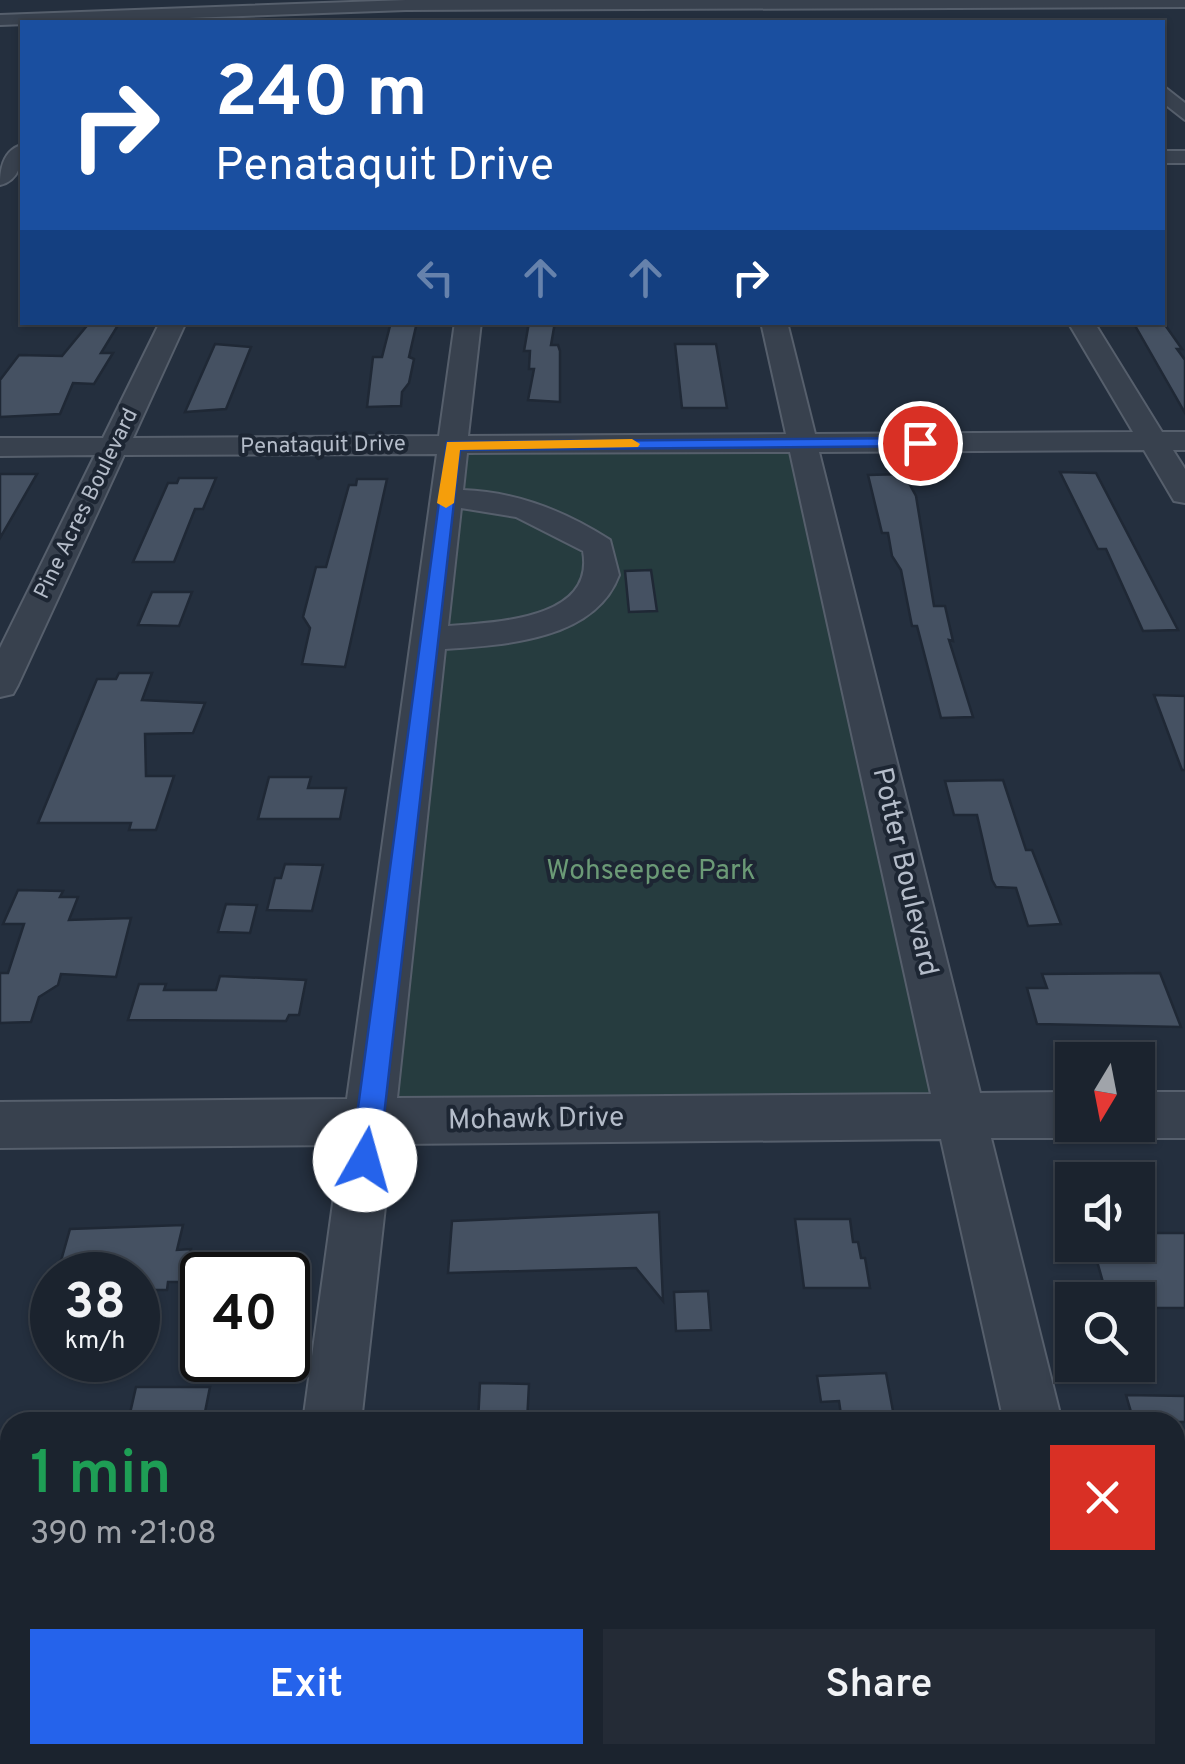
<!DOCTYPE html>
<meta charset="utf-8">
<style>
:root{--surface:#1b232e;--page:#242b36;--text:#f1f3f6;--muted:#a0a4aa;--line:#39404a;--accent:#2563eb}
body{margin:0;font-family:Overpass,sans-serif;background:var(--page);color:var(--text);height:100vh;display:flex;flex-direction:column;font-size:38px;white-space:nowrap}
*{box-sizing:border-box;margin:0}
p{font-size:32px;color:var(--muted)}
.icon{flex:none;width:55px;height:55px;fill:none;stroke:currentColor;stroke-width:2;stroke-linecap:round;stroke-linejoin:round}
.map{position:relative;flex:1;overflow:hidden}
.details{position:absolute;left:0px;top:1412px;width:1185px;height:352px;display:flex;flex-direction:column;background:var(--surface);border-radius:30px 30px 0 0;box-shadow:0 2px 8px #0004,0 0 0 2px var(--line)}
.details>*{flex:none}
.hud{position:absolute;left:20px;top:20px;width:1145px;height:305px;border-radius:0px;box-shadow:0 2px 8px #0004,0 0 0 2px var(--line);background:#1a4fa0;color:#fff;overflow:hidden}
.needle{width:65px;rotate:190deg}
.buttons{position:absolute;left:1055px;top:1042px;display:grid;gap:20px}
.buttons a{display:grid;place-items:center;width:100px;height:100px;border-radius:0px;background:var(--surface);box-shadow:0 2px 8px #0004,0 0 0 2px var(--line);font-size:50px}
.speed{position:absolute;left:30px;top:1252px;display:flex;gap:20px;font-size:50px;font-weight:700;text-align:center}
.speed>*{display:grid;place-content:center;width:130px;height:130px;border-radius:50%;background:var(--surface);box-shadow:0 2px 8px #0004,0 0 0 2px var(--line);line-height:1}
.speed small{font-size:25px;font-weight:400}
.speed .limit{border:5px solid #111;border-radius:15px;background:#fff;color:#111}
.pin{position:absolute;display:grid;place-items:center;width:85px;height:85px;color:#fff;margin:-42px;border:5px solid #fff;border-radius:50%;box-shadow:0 2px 10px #0007}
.me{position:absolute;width:110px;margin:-55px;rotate:7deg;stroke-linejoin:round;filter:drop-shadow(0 0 8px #0008)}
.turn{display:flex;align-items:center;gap:35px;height:210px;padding:0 30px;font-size:45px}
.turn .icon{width:130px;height:130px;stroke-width:2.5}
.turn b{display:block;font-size:70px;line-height:85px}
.lanes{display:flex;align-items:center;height:95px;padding:0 30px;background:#0003;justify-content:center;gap:50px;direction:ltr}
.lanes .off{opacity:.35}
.round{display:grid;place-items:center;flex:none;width:105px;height:105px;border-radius:0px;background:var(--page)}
.headline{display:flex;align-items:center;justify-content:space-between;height:170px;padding:0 30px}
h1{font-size:60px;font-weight:600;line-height:75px;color:#1e9e55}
.cta{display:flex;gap:20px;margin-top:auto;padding:20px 30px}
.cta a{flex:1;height:115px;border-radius:0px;background:var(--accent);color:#fff;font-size:40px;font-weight:600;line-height:115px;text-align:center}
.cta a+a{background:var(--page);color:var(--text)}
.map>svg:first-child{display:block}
.green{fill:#263c3f}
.building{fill:#455162;stroke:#1f2835;stroke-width:2.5}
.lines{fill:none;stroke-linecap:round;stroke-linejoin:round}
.minor-casing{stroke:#565f6c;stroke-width:4}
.minor{fill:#38414e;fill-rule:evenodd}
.route{fill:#2563eb;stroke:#184099;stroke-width:2.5}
.slow{fill:#f59e0b}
.labels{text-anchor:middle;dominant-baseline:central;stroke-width:8;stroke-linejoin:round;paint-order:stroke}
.far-street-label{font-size:22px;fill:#b4bcc9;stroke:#1d2633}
.park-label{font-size:28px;fill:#6b9a76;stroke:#1d2633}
.street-label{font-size:28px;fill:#b4bcc9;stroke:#1d2633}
</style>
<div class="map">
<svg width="1185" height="1764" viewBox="0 0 1185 1764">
<rect width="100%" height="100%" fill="#242f3e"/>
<path class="green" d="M803 444 962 1116 370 1122 453 445Z"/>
<path class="building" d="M90 322H120L101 353H113L94 384 73 383 60 414 0 417V380L19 355 62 356Z
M391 322H417L409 357 414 359 409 383 402 392 401 406 367 407 373 357H382Z
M529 322H555L551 345H558L560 351V402L528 400 534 369H529L530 351H524Z
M1133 322H1163L1182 349H1177L1185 360V413Z
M215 344 251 347 226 409 185 412Z
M675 344H716L727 408H682Z
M1060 472 1096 473 1178 630 1143 631 1106 549H1098Z
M0 474H37L0 538Z
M904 474 916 496 934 606H945L953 641 949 640 973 717 941 718 917 626H912L901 570 892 556 888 533H882L868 475Z
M179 478H216L203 509H195L174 562H133L168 483H177Z
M357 479H387L345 667 302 664 310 628 303 617 316 567H326L349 485H356Z
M651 570 657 611 629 612 625 571Z
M152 592H192L179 626 138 625Z
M119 673H152L142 700 205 703 193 733 145 734 146 776H174L156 830H129L131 823H38L97 679H116Z
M1154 695 1185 696V770H1182Z
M269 777H311L308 788H346L340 819H258Z
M1003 780 1026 850H1032L1061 924 1028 926 1016 888 996 887 992 880 977 815H954L945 781Z
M285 864 323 865 312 911 267 910 275 878H281Z
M18 890 63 891 60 897H78L69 920 131 918 116 977 61 974 58 985 39 997 31 1022 0 1023V973H8L24 924H3Z
M226 904 257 905 250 933 218 932Z
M1160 973 1181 1027 1037 1024 1027 988H1047L1042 974Z
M220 976 306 980 299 1015H289L286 1021 128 1020 139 984H166L164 990H216Z
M659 1212 663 1301 636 1268 448 1273 452 1221Z
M795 1219H850L853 1242H858L861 1258H865L870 1288H804Z
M183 1225 177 1250 191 1249 184 1282H168L167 1290H138V1275H57L70 1229Z
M1138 1233H1185V1308H1138V1300H1108L1093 1247 1138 1245Z
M708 1291 711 1330 676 1331 674 1292Z
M886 1373 895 1422H842L839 1401 821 1402 817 1376Z
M480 1383 529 1384 527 1422H478Z
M136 1387H210L203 1422H128Z
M1126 1395 1185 1396V1422H1134Z"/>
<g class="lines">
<defs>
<path id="minor" d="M406 0H1185V7L406 10 0 25V15Z
M1162 85 1185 103V120L1162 102Z
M22 145C23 161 19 181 0 185 0 169 3 150 22 145Z
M1162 151H1185V163H1162Z
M160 322H186L133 438 439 436 455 322H481L468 436 786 434 761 322H787L815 434 1133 432 1068 322H1094L1162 432H1185V450H1173L1185 469V503L1174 501 1144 450 819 452 980 1093 1072 1092V1125H1092L1090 1131 1072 1138H991L1062 1422H1004L941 1139 392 1144 361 1422H303L341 1145 0 1148V1102L347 1099 437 454 124 455 18 685 13 694 0 697V648L95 455 0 456V438H103ZM790 452 931 1094 397 1098 445 649C505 645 595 640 619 575L610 540C565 511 517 492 463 490L467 453ZM461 508 516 517 583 551C596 620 496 622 448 626Z
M1138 1092H1185V1138H1138L1120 1131 1118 1125H1138Z
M256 1755H324V1764H254Z
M1076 1755H1144L1147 1764H1077Z"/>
</defs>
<use href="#minor" class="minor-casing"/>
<use href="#minor" class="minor"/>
</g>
<path class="route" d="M920 438 928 443 926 446 460 450 379 1160 375 1169 365 1172 355 1169 351 1160 447 442Z"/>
<path class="slow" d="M632 439 640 444 638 447 460 450 454 503 446 508 437 503 447 442Z"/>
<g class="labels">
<g class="far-street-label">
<text transform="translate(323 446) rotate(-1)">Penataquit Drive</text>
<text transform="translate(87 504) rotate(-64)">Pine Acres Boulevard</text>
</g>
<g class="park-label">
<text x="651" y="872">Wohseepee Park</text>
</g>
<g class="street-label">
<text transform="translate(904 872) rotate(77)">Potter Boulevard</text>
<text transform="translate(536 1120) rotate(-1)">Mohawk Drive</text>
</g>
</g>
</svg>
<div class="buttons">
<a><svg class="needle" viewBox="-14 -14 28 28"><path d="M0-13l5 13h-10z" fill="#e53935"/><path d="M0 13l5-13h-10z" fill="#a0a4aa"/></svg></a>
<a><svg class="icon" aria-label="sound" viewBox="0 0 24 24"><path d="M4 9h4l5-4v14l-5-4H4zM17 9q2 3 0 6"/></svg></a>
<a><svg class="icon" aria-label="search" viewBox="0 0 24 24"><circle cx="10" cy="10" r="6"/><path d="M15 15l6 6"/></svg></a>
</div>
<div class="speed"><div>38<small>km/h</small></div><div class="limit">40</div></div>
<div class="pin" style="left:920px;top:443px;background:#d93025"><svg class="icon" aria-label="arrive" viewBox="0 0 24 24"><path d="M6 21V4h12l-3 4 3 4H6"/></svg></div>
<svg class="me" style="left:365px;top:1160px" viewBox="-20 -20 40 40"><circle r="19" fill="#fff"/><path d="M0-13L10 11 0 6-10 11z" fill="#2563eb"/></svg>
<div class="hud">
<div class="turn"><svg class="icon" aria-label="right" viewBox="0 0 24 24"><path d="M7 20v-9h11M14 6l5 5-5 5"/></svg><div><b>240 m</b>Penataquit Drive</div></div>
<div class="lanes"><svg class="icon off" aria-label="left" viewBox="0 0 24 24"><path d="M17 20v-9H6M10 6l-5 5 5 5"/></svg><svg class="icon off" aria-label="ahead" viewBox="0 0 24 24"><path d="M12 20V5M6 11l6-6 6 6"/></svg><svg class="icon off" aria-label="ahead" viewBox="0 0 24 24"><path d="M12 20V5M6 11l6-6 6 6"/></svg><svg class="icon" aria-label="right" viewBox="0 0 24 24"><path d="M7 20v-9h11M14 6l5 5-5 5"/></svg></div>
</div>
<section class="details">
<div class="headline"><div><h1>1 min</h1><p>390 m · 21:08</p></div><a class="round" style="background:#d93025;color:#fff"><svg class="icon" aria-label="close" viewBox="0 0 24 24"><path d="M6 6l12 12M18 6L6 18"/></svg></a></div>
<div class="cta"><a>Exit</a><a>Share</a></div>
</section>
</div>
